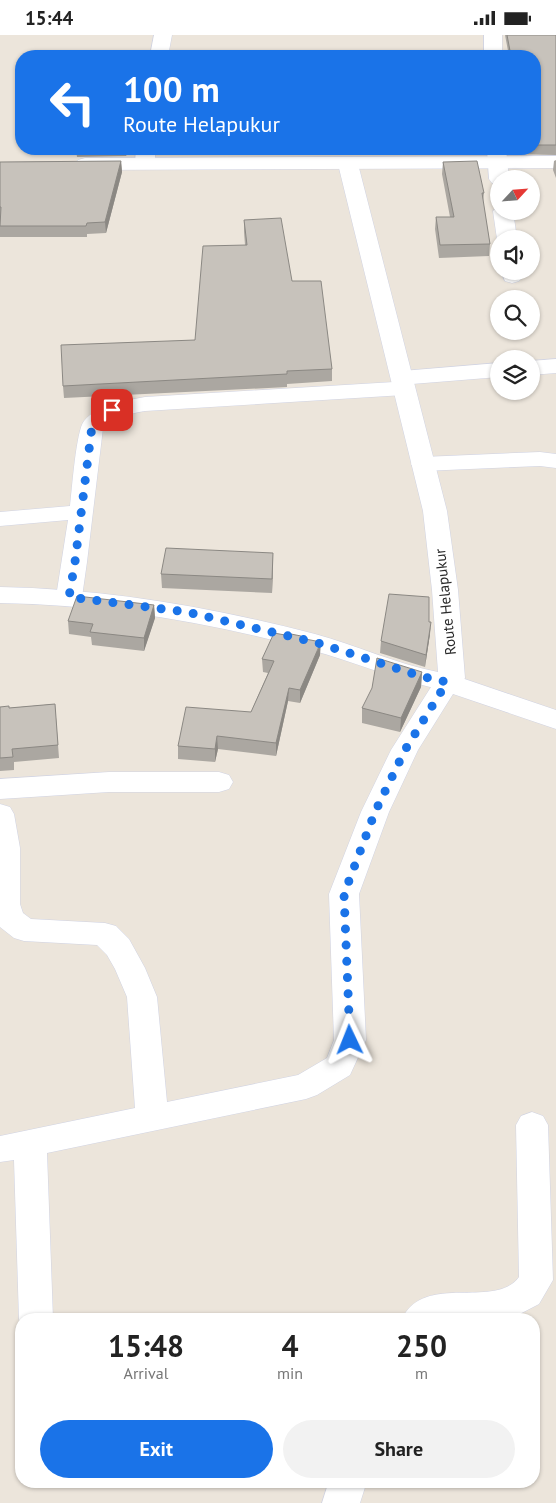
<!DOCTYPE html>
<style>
:root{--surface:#fff;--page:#f2f2f2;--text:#222;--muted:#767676;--accent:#1a73e8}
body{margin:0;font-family:"PT Sans",sans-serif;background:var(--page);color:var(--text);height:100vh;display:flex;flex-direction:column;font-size:19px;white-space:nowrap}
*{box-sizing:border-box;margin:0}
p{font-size:16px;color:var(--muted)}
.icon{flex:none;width:28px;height:28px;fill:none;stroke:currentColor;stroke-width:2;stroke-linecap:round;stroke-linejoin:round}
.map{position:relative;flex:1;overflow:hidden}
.drawer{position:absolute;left:15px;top:1278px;width:525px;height:175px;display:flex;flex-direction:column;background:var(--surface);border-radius:20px;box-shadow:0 1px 4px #0004}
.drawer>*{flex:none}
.hud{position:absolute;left:15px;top:15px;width:526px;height:105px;border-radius:20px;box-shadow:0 1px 4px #0004;background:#1a73e8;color:#fff;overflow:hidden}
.needle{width:32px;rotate:64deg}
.fabs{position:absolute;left:490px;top:135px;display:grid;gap:10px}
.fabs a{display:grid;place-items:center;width:50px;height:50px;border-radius:50%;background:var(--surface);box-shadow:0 1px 4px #0004;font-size:25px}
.pin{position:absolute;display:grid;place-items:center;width:42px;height:42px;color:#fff;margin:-21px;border-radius:10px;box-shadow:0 2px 8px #0006}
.me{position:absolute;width:55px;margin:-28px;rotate:358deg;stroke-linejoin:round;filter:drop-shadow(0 0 4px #0008)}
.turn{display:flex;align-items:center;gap:18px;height:105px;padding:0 25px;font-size:22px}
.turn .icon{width:65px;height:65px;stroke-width:2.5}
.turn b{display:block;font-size:35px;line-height:42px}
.eta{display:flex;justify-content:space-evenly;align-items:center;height:85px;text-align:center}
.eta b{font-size:30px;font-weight:800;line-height:35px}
.button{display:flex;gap:10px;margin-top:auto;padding:10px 25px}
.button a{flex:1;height:58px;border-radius:30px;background:var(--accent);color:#fff;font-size:20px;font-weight:800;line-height:58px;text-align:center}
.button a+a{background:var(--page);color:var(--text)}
.status{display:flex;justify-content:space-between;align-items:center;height:35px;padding:0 25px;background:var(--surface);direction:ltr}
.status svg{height:14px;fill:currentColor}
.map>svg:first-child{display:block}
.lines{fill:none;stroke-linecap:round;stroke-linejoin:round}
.minor-casing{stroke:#d0d3e3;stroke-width:1}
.tertiary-casing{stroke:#d0d3e3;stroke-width:1}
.secondary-casing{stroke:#d0d3e3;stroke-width:1}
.minor{fill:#fff;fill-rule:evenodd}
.tertiary{fill:#fff;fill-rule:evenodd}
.secondary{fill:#fff;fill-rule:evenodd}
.wall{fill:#aba7a1}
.shaded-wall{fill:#8b8883}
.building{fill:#c7c2bb;stroke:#8b8883}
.route{stroke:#1a73e8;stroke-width:9;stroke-dasharray:0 16.2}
.labels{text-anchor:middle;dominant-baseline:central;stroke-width:4;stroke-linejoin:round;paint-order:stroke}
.street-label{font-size:15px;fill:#2a2a2a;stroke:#fff}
</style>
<div class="status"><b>15:44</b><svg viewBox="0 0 49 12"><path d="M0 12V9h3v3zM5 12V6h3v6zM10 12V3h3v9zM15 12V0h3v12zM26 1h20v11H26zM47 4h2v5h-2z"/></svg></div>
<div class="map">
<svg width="556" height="1468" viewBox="0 0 556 1468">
<rect width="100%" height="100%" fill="#ece5db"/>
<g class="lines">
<defs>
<path id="minor" d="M154 0H172L168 21H150Z
M484 0H502V21H484Z
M136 114H155V128L152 132 145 134 138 132 135 128Z
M487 114H506L509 144H499V150L492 148 489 144Z
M499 171V176H513L517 204H499V207L497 204 493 176Z
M501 236H521L522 242 519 246 512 248 505 246Z
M556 324V338L531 340V326Z
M499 328V342L412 349 415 353 412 358 404 360 145 376C129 379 115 381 103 393L87 527 82 562 78 568 69 570 60 568 56 562 68 485 0 491V477L70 471C72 455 76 396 84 386 99 368 124 366 145 362L394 347 391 343 394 338 402 336Z
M540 417 556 419V433L540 431 423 436 415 434 411 429 415 424 423 422Z
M447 638 556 675V694L453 659 418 715 389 777 359 859 366 1005 350 1040 317 1060 306 1064 47 1118 53 1284H21V1290L19 1284 14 1125 0 1127V1101L135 1073 127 962 115 934 107 920 97 910 24 906 14 903 0 892V769L10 772 14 779 20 813V869L23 878 31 884 105 888 116 891 129 904 145 933 157 962 167 1067 298 1040 327 1023 334 1005 329 859 361 777 391 715 438 641Z
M109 737H219L229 740 233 747 229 754 219 757H109L0 764V744Z
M532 1077 543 1081 548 1090 553 1245 539 1269 514 1282 505 1284H402C424 1237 495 1275 519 1242L516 1090 521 1081Z
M329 1446H367L360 1468H322Z"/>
<path id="tertiary" d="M348 123 355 125 358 129 447 476 458 555 465 643C456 658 445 655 430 652 390 642 351 626 311 615 209 587 106 570 0 568V552C107 554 211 572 315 599 356 610 396 629 438 637L432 555 423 476 338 129 341 125Z"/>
<path id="secondary" d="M556 121V133L85 135 78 133 75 129 78 125 85 123Z"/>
</defs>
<use href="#minor" class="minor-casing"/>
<use href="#tertiary" class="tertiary-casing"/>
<use href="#secondary" class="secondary-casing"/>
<use href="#minor" class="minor"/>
<use href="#tertiary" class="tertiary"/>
<use href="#secondary" class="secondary"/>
</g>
<path class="wall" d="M505 0H556V120L508 119 507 114H535V21H509Z
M76 114H128L126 121 77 122Z
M556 125V143L553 135 554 126Z
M121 126 122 137 106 198 87 199V202H0V127Z
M443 127 484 158 483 167 490 209 489 221 439 223 435 194 436 182H450L442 139Z
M244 185 292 246 332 334V346L287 349V352L64 363 63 351 195 305 245 210 244 197Z
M273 518 272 558 162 553 161 539Z
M154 570 155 583 144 616 92 610 91 602 69 599 68 586Z
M429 587 430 599 425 632 380 618 381 606Z
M285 600 301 603 320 620 300 668 288 666 276 721 218 714 215 727 178 724V711L251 677 268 638 263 637 262 624Z
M422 637 421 652 400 697 362 688V673Z
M55 669 59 723 14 727V735L0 736V672L9 673Z"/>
<path class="shaded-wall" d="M125 114H128L126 121Z
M121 126 122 137 106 198 105 187Z
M273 518V532L272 558V544Z
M154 570 155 583 144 616V603Z
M431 587 430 599 425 632 426 620Z
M321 607 320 620 300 668V655Z
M422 637 421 652 400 697 401 683Z
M289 653 288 666 276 721V708Z
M217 701 218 714 215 727V714Z"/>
<path class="building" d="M507 0H556V110H535V21H511Z
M121 126 105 187 87 188 86 191H0L1 172H0V127Z
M477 126 484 158H482L490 209 440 210 436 182H454L443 127Z
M281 183 292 246H321L332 334 287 336V339L63 351 61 310 195 305 203 211 247 210 244 185Z
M166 513 273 518 272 544 161 539Z
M389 559 429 562V587H431L426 620 381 606Z
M77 561 154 570 144 603 90 597 93 589 68 586Z
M274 598 285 600 286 598 301 601 300 603 321 607 300 655 289 653 276 708 217 701 215 714 178 711 186 672 251 677 274 626 262 624Z
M377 623 422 637 401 683 362 673 372 653Z
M55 669 58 710 12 714 13 722 0 723V672L9 671V673Z"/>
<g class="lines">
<path class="route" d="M112 375 99 382 92 391 75 527 69 562 187 577 318 608 420 641 447 647 405 715 375 777 344 859 350 1005"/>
</g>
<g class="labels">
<g class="street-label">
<text transform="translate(445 567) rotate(-96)">Route Helapukur</text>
</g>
</g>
</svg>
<div class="fabs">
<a><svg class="needle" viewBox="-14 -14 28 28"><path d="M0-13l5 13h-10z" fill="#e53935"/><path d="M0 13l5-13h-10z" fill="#767676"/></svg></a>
<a><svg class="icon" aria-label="sound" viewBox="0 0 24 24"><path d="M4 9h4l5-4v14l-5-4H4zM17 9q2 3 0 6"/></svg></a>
<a><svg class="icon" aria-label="search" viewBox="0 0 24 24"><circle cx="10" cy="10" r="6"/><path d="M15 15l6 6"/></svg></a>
<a><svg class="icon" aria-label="layers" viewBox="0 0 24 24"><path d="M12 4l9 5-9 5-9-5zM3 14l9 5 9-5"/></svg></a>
</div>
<div class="pin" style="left:112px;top:375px;background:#d93025"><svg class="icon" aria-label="arrive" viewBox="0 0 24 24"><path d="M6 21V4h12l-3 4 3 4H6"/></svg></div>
<svg class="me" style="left:350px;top:1005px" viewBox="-20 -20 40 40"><path d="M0-17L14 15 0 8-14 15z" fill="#1a73e8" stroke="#fff" stroke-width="4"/></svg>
<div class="hud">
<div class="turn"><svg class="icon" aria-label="left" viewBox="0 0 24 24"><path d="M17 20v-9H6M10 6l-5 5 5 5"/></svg><div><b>100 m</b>Route Helapukur</div></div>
</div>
<section class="drawer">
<div class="eta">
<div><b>15:48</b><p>Arrival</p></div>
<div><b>4</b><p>min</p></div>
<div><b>250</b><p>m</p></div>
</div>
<div class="button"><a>Exit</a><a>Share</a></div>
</section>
</div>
